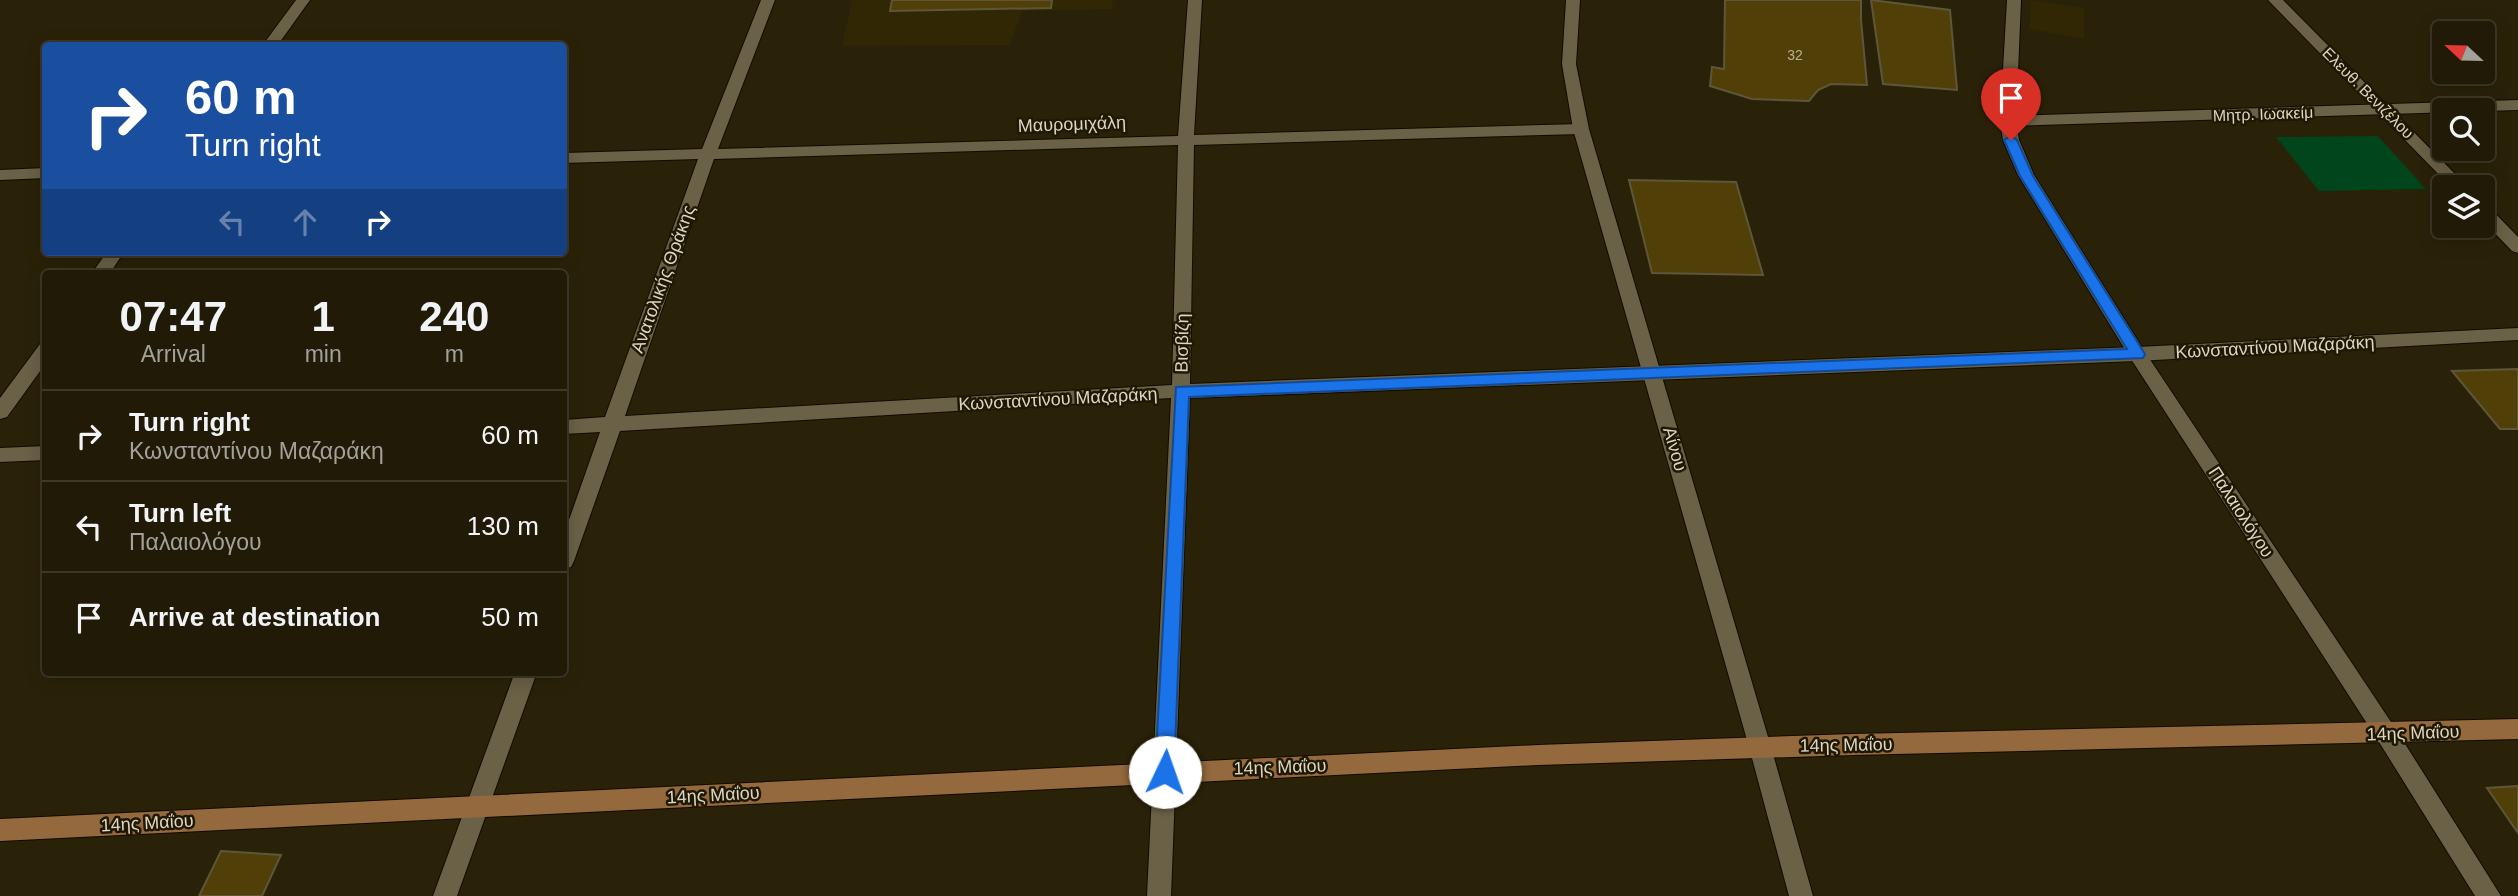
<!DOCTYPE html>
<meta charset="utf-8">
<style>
:root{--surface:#201a06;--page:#282310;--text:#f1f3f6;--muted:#a2a19b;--line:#3d3828}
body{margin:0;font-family:Helvetica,sans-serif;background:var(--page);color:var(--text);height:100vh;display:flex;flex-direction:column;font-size:26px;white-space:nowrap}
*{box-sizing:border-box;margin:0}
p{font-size:23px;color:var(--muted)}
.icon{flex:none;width:38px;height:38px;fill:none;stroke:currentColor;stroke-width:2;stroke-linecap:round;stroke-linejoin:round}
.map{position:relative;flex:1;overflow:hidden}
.panel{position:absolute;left:42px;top:270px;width:525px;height:406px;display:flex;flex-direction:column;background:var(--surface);border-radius:7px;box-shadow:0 4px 18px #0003,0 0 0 2px var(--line)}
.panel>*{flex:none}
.top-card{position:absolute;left:42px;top:42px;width:525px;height:214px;border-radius:7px;box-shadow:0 4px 18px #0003,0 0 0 2px var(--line);background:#1a4fa0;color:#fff;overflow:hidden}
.needle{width:46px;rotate:292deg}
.tools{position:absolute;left:2432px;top:21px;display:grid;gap:14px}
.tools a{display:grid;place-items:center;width:63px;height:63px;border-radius:7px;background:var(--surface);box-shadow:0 4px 18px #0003,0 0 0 2px var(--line);font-size:35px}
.pin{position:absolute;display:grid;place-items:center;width:60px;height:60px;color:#fff;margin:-72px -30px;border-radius:50% 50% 50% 0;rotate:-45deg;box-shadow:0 0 7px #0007}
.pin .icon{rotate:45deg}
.me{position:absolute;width:77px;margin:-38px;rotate:3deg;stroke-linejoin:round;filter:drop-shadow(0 0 5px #0008)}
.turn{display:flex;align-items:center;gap:24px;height:147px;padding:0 28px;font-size:32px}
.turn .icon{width:91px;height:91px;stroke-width:2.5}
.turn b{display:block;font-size:49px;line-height:60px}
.lanes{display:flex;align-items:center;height:66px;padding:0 28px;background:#0003;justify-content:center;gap:35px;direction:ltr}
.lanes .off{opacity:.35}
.eta{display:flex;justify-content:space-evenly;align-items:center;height:119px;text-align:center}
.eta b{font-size:42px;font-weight:700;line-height:49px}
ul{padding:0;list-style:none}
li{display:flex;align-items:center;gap:21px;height:91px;padding:0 28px;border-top:2px solid var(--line)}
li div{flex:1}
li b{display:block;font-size:26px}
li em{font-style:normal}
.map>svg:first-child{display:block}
.built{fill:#312704}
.green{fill:#00451b}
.building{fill:#504007;stroke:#5e563b;stroke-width:2}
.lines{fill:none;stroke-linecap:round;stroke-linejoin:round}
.minor-casing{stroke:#120b00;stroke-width:2}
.tertiary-casing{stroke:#120b00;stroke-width:2}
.secondary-casing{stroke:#120b00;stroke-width:2}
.minor{fill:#6a6146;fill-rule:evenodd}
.tertiary{fill:#6a6146;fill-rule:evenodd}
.secondary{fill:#95693e;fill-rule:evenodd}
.route{fill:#1a73e8;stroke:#114b97;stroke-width:2}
.labels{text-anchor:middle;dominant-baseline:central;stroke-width:5;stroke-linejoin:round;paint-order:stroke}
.number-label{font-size:14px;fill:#b8b096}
.far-street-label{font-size:16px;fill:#dad5c6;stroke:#201801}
.street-label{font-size:18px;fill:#dad5c6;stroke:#201801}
</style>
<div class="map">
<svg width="2518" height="896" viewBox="0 0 2518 896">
<rect width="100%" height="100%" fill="#2a2208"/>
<path class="built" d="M852 0H1113L1112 9 1022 11 1010 45 842 46Z
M2031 0 2084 8V39L2030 29Z"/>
<path class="green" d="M2378 136 2426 189 2319 191 2276 137Z"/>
<path class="building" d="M892 0H1052L1051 8 890 11Z
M1725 0H1861V20L1867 85 1831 84 1818 90 1809 101 1752 99 1710 86 1712 67 1724 69Z
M1871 0 1950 10 1957 90 1883 84Z
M1629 180 1736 182 1763 275 1652 273Z
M2518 369V429H2500L2452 371Z
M2518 786V833L2487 788Z
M221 851 281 855 262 896H199Z"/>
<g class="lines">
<defs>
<path id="minor" d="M296 0H310L277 46H262Z
M761 0H775L718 149 1178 136 1188 0H1202L1194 135 1581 124 1589 129 1581 134 1194 145 1190 384 2137 347 2518 328V340L2137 361 1190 398 1171 896H1147L1171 398 620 431 574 561 571 567 564 569V534L600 432 564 434V420L605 417 698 159 564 163V153L702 149ZM1178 145 1172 385 625 416 714 159Z
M2518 100V110L2008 126 2000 121 2008 116Z
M46 168V178L0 180V170Z
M107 252H124L110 273H92Z
M46 343V363L7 417 0 419V398L40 344Z
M46 446V460L0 462V448Z
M515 672H537L457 896H433Z
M1760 737 1768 740 1771 747 1813 896H1789L1749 747 1752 740Z"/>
<path id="tertiary" d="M1566 0H1580L1576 64 1589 129 1771 747 1768 754 1760 757 1752 754 1749 747 1573 129 1562 64Z
M2007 0H2021L2016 121 2019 140 2034 175 2143 349 2395 728 2501 896H2475L2379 742 2131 359 2018 175 2003 140 2000 121Z
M2268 0H2283L2468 187H2451Z
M2483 206 2489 207 2518 237V253L2512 251 2483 221Z"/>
<path id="secondary" d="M2518 719V739L1853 755 1538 765 0 841V819L1538 745 1853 734Z"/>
</defs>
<use href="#minor" class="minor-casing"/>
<use href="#tertiary" class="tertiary-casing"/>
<use href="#secondary" class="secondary-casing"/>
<use href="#minor" class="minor"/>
<use href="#tertiary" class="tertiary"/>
<use href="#secondary" class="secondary"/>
</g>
<path class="route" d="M2011 136 2017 140 2033 176 2143 351 2145 354 2143 358 1189 397 1174 772 1172 778 1165 781 1158 778 1155 772 1176 387 2127 349 2020 176 2004 140Z"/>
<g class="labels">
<g class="number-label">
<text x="1795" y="55">32</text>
</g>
<g class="far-street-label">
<text transform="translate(2368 93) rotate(45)">Ελευθ. Βενιζέλου</text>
<text transform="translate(2263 114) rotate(-2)">Μητρ. Ιωακείμ</text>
</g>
<g class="street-label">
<text transform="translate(1072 124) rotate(-2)">Μαυρομιχάλη</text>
<text transform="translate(663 279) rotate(-70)">Ανατολικής Θράκης</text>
<text transform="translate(1182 343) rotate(-89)">Βισβίζη</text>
<text transform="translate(2275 347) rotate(-3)">Κωνσταντίνου Μαζαράκη</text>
<text transform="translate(1058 399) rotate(-3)">Κωνσταντίνου Μαζαράκη</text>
<text transform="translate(1675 449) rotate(74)">Αίνου</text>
<text transform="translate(2241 512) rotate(57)">Παλαιολόγου</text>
<text transform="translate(2413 733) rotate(-2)">14ης Μαΐου</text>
<text transform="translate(1846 745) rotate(-1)">14ης Μαΐου</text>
<text transform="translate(1280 767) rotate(-2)">14ης Μαΐου</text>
<text transform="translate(713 795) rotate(-3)">14ης Μαΐου</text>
<text transform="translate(147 823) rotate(-3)">14ης Μαΐου</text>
</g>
</g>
</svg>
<div class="tools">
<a><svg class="needle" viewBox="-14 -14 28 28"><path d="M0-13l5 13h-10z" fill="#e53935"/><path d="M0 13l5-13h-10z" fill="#a2a19b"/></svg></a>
<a><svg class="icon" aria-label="search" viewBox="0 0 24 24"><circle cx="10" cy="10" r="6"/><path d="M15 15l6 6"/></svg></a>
<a><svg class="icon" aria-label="layers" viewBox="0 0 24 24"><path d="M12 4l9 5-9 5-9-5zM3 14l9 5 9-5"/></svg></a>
</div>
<div class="pin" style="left:2011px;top:140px;background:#d93025"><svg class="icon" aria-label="arrive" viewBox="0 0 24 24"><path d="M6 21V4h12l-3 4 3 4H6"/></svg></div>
<svg class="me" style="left:1165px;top:772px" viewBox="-20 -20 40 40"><circle r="19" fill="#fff"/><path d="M0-13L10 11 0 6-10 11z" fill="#1a73e8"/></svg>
<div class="top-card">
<div class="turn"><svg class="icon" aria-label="right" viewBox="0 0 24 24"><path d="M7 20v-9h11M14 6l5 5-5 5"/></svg><div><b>60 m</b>Turn right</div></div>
<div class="lanes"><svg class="icon off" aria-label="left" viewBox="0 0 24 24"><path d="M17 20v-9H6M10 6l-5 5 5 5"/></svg><svg class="icon off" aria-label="ahead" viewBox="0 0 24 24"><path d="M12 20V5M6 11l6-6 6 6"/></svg><svg class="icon" aria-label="right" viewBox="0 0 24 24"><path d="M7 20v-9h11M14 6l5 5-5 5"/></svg></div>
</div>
<section class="panel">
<div class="eta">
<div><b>07:47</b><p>Arrival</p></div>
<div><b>1</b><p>min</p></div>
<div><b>240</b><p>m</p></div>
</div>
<ul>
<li><svg class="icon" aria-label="right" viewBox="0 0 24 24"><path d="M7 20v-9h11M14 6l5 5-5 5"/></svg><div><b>Turn right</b><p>Κωνσταντίνου Μαζαράκη</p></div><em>60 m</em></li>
<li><svg class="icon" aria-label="left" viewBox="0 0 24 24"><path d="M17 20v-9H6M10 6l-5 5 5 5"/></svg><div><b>Turn left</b><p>Παλαιολόγου</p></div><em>130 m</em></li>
<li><svg class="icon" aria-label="arrive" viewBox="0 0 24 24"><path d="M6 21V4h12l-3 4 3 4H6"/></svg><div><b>Arrive at destination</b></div><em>50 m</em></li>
</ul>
</section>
</div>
